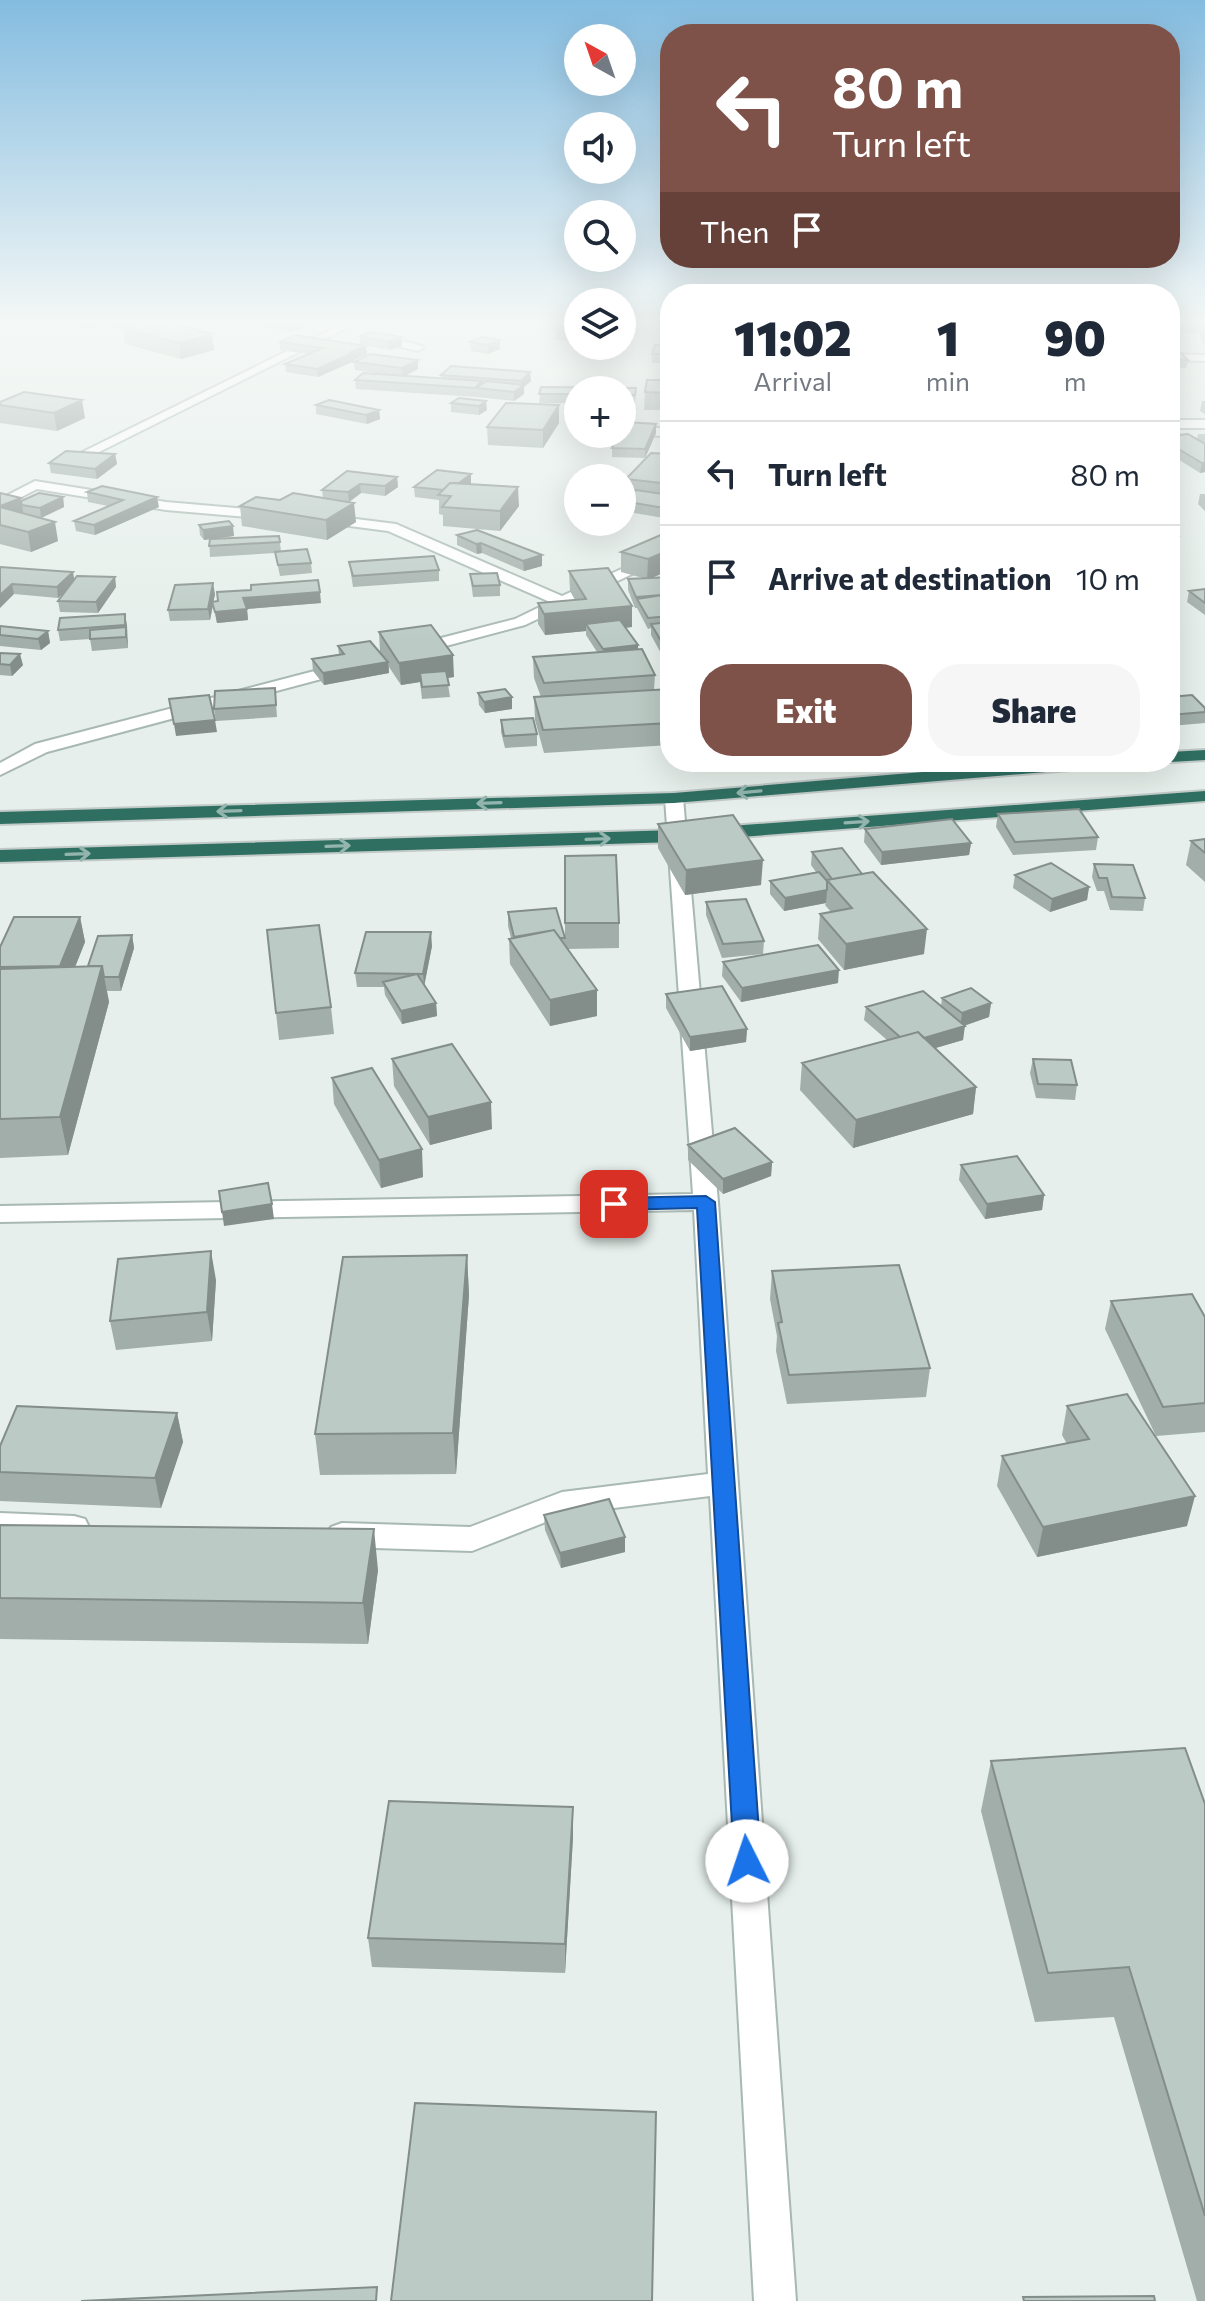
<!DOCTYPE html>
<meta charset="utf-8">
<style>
:root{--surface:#fff;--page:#f6f6f7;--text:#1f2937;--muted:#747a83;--line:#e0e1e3;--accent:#7f5249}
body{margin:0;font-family:Commissioner,sans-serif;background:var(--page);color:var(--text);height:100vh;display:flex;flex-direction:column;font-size:30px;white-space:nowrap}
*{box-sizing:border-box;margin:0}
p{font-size:26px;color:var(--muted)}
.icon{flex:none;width:44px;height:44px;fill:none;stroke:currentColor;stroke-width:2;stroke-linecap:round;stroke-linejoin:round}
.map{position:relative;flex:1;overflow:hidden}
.sheet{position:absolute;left:660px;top:284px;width:520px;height:488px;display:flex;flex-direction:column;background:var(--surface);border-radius:32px;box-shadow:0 8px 32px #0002}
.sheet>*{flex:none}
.guide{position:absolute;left:660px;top:24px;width:520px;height:244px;border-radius:32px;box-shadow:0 8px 32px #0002;background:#7f5249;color:#fff;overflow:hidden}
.needle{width:52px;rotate:320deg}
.buttons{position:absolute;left:564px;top:24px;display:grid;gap:16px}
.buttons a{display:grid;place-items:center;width:72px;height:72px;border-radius:50%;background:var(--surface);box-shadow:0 8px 32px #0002;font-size:40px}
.pin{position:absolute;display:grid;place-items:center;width:68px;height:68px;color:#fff;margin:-34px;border-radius:16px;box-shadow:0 4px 12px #0006}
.me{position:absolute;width:88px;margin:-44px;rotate:356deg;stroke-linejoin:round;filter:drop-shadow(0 0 6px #0008)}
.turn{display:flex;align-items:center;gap:28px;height:168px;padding:0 40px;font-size:36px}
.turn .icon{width:104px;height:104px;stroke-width:2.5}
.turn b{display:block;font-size:56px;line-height:68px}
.then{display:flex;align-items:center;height:76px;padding:0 40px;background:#0003;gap:16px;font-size:30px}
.eta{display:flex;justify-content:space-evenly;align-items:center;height:136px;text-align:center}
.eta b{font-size:48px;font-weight:800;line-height:56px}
.primary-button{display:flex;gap:16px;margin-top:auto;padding:16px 40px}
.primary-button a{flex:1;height:92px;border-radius:32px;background:var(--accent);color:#fff;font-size:32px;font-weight:800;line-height:92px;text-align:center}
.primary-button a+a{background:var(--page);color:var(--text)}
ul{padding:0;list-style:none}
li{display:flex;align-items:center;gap:24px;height:104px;padding:0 40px;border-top:2px solid var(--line)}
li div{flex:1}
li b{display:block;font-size:30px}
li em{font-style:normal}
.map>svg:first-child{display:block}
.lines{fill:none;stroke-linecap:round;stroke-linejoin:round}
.minor-casing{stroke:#a8b8b2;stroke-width:4}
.highway-casing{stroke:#c2cac8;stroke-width:4}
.minor{fill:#fff;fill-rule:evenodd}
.highway{fill:#2f6f62;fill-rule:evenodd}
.wall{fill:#a1aea9}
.shaded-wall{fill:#838d89}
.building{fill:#bbcac4;stroke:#838d89;stroke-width:2}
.oneway{stroke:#93b5ae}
.route{fill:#1a73e8;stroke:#114b97;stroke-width:2}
</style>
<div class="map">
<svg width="1205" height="2301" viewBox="0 0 1205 2301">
<rect width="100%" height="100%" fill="#e6efeb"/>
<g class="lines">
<defs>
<path id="minor" d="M346 322H359L63 470 52 467Z
M370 333 422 346 423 348 418 351 366 338V334Z
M1170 354 1205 355V361L1170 360Z
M1170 420H1205V428H1170Z
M645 427 670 429V437L641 434 639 431Z
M35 481 166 502 271 511 278 515 271 519 166 510 37 489 0 508V499Z
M324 515 396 524 562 596 670 547V556L525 625 412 655 406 653V647L515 619 550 602 388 531 319 522V516Z
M349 662 355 664V670L47 752 0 775V763L35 744Z
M674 793 683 798 718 1202 796 2301H754L710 1496 566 1514 472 1551 342 1547 331 1543 327 1535 331 1527 342 1523 470 1527 562 1492 708 1474 694 1210 0 1222V1206L693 1194 665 798Z
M0 1513 74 1516 85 1519 89 1527 85 1535 74 1538 0 1535Z"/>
<path id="highway" d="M1205 750V760L1170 762H1169L1170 752Z
M1042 762H1115L1106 767 674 803 0 824V812L674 793Z
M1205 791V801L676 842 0 862V850L676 830Z"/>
</defs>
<use href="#minor" class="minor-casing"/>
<use href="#highway" class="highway-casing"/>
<use href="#minor" class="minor"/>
<use href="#highway" class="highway"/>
</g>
<path class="wall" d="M63 322H167L214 350 181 359 125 344 124 330 106 326V324L83 329Z
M244 322H306V327L287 332Z
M552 322H578V341L556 340V331L557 330H553Z
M1170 322H1179L1177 333H1170Z
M1179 322H1205V347L1200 336V333H1182L1178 328Z
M360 336 401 337 402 346 389 350 360 344Z
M482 337 500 349 488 354 471 351 470 342Z
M280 342 366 346 367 354 354 360V361L318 377 286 372 285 364 308 354 280 350Z
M670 345V363H652V354Z
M1170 353 1188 360 1186 368H1170Z
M418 360V369L404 376 441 378V375L531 381 524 387V394L514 401 476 397V396L475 397 356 389 355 380 389 375 355 370 354 362Z
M670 380V410H644L645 392Z
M541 387 636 388 635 404H622V390H578V403H539Z
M459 398 487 410 479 415 451 412V403Z
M1202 401H1205V414L1200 411Z
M0 405 85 418 57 431 0 423Z
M316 405 379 410 380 419 367 424 316 414Z
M622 409H628V422L656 433 645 458 612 457V448L625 424H622Z
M559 423 543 448 488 445 487 427Z
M1198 434H1205V472L1200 473 1170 454V436L1197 439Z
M115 454 117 464 97 479 51 473 49 463Z
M670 454V513L664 518 622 511V490L626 491V479Z
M471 474V484L519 506 500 531 443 526V515L439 514V500L415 497 414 487Z
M397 477 398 487 385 496 361 493 349 502 356 522 327 540 242 526 240 506 280 500 323 498 322 490Z
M87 492 159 507 95 535 76 531 74 521 108 506 88 502Z
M0 493 21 498V501L63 497 64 507 41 518 58 541 31 552 0 544Z
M1200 494H1205V511L1198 504Z
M199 525 234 536 212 539 279 536 281 551 311 563 312 573 280 576 275 553 210 557 209 539 204 540 200 535Z
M477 530 542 566 524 571 482 553 477 554 457 545V535Z
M670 531V570L651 578 670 577V656L663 657 651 635V628L648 629 637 608H635L628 590V579L643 578 621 572V552Z
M349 562 439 570V581L353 587Z
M0 567 74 580 115 577 116 587 98 613 60 612 58 601 66 591 58 598 14 594Z
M569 571 632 606V627L625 628 655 675 654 690 670 689V745L544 753 535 720 534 697H541L534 678 533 657 597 652 586 635V631L545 635 538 624V603L575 600 570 591Z
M470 574 500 585V596L473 597Z
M1205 589V615L1187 602 1189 591Z
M215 594 213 602 321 603 247 609 248 620 217 623 213 605 210 620 170 621 168 610Z
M125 614 128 648 92 651 90 639 60 641 58 630Z
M0 627 48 631 50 643 41 650 0 646Z
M379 632 454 677 447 678 450 697 422 699 420 682 401 685 389 667V673L324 685 313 671 312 659 339 655 338 646 380 652Z
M0 653 23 665 12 676 0 675Z
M275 688 277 717 216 721 214 709Z
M478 693 512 697V709L485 713 479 705Z
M1170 697 1205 708V723L1170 726Z
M501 720 537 734V746L505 748 501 732Z
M998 814 1098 837 1096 850 1013 855 996 827Z
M658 824 761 885 685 895 658 848Z
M865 829 971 843 969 855 881 865 864 842Z
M1205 839V882L1186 865 1191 841Z
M812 852 924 954 844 970 818 939 820 914 831 912 825 905 826 903 784 911 770 894V881L816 872 811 865Z
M565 856 619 923V948L568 949 597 990V1016L550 1026 510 964 509 939 511 938 508 926V912L565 938V945Z
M1094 864 1145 898 1143 911 1110 910 1104 891H1097L1092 877Z
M1015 875 1089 887 1087 900 1050 912 1013 888Z
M706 902 764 941 763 954 722 958 706 915Z
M80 917 85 942 75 967 88 966 132 935 134 948 121 991H107L109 1002 68 1155 0 1158V947Z
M267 930 331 1007 334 1034 279 1040Z
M432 946 424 985 436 1003 437 1016 402 1024 385 995 384 987H357L355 973Z
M723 962 838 983 741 1002 722 976Z
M666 994 747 1029 746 1042 690 1051 666 1008Z
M942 998 991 1003 989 1017 964 1026 963 1040 935 1048 976 1087 973 1114 853 1148 800 1090 802 1063 887 1040 864 1020 866 1007 941 1006Z
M392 1059 492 1129 430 1145 394 1086Z
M1033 1059 1077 1085 1075 1100 1036 1098 1030 1073Z
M332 1078 423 1177 381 1188 334 1104Z
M688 1145 772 1162 771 1176 723 1194 688 1160Z
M961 1165 1044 1195 1042 1210 985 1219 959 1180Z
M467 1255 469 1295 456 1474 320 1475 315 1434Z
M772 1271 930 1368 926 1397 787 1404 776 1351 777 1336 770 1299Z
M216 1280 212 1341 116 1350 110 1321Z
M1111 1301 1205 1317V1432L1156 1436 1105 1329Z
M1067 1406 1187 1526 1037 1557 997 1486 1002 1456 1067 1444 1062 1435Z
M177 1413 183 1442 161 1508 0 1501V1446Z
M544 1515 625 1537V1552L561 1568 545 1530Z
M0 1525 378 1570 368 1644 0 1639Z
M991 1761 1205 1804V2301H1197L1114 2017 1035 2022 981 1811Z
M573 1837 565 1973 372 1967 368 1938Z"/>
<path class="shaded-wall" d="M82 322H106V324L83 329Z
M125 322H161L126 328Z
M286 322H306V327L287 332Z
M212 334 214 350 181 359 179 343Z
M401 337 402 346 389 350 388 342Z
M500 340V349L488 354V345Z
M366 346 367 354 354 360V361L318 377 317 369Z
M418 360V369L403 377 402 368Z
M530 372 531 381 524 387V394L514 401V392L521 387V381Z
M82 400 85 418 57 431 54 413Z
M486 401 487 410 479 415V406Z
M559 405V423L543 448V430Z
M379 410 380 419 367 424 366 415Z
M656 424V433L645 458V449Z
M115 454 117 464 97 479 95 469Z
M1202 463H1205V472L1200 473Z
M471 474V484L449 491Z
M397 477 398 487 385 496V486Z
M360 484 361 493 349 502 348 492Z
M518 487 519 506 500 531V511Z
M63 497 64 507 41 518 40 508Z
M157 497 159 507 95 535 94 525Z
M21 498 24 518 2 526 0 506Z
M354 503 356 522 327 540 326 520Z
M670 503V513L664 518V508Z
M55 522 58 541 31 552 28 532Z
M233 526 234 536 204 540 203 530Z
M1178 536 1176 547H1170V537Z
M481 543 482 553 477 554 476 544Z
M670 550V570L647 580 648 559Z
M542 555V566L524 571 523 561Z
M73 572 75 583 58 598 57 587Z
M115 577 116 587 98 613 96 602Z
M213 583 215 594 210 620 208 609Z
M12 584 14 594 0 608V595Z
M320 592 321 603 245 609 243 598Z
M632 606V627L590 631 586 624V631L545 635 544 614Z
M247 609 248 620 217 623 215 612Z
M125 614 127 625 128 648 126 637Z
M48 631 50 643 41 650 38 639Z
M638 645V657L603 661V649Z
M20 654 23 665 12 676 10 665Z
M453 655 454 677 421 682 420 673V682L401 685 399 663Z
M388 662 389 673 324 685 323 673Z
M512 697V709L485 713 484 702Z
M215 720 217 732 176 736 174 724Z
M971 843 969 855 881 865 882 852Z
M763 860 761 885 685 895 686 870Z
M1089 887 1087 900 1050 912 1052 899Z
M827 890 826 903 784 911 785 898Z
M80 917 85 942 65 992 60 966Z
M927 929 924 954 844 970 846 944Z
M431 932 432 946 424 987 423 974Z
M132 935 134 948 121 991 119 977Z
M102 966 109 1002 68 1155 60 1117Z
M839 970 838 983 741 1002 742 988Z
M597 990V1016L550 1026V1000Z
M436 1003 437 1016 402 1024 401 1011Z
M991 1003 989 1017 960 1027 962 1013Z
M965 1026 963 1040 905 1057 907 1043Z
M747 1029 746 1042 690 1051V1037Z
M976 1087 973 1114 853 1148 856 1120Z
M491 1102 492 1129 430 1145 428 1117Z
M422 1149 423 1177 381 1188 379 1160Z
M772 1162 771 1176 723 1194V1179Z
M1044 1195 1042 1210 985 1219 987 1204Z
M272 1204 274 1219 224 1226 222 1212Z
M211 1251 216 1280 212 1341 207 1312Z
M467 1255 469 1295 456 1474 453 1433Z
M177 1413 183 1442 161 1508 155 1478Z
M1195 1496 1187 1526 1037 1557 1043 1527Z
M374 1529 378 1570 368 1644 363 1603Z
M625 1537V1552L561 1568 560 1553Z
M573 1807V1837L565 1973V1944Z"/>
<path class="building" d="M145 322H167L212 334 179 343 123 328Z
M1181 322H1205V325H1183Z
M563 324 578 325V333L556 331Z
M373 332 401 337 388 342 360 336Z
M295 335 366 346 351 352 353 353 317 369 285 364 323 348 280 342Z
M482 337 500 340 488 345 470 342Z
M655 345H670V354H652Z
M1170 353H1181L1188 360H1170Z
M370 354 418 360 402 368 354 362Z
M451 366 530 372 521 381 441 375Z
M363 373 482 381 475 388 355 380Z
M647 380H670V393L645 392Z
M487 381 524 385 514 392 476 388Z
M541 387 636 388 635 395H622V390H578V394H539Z
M24 392 82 400 54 413 0 405V402Z
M459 398 486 401 479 406 451 403Z
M329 400 379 410 366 415 316 405Z
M506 403 559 405 543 430 487 427Z
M622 409H628V414H622Z
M626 422 656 424 645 449 612 448 619 434H622V429Z
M1188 434 1205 444V463H1202L1170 444V436Z
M66 451 115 454 95 469 49 463Z
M651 453 670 454V484L626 479Z
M437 470 471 474 459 483H450L443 490 414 487Z
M347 471 397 477 385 486 360 484 348 492 322 490Z
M450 483 518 487 500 511 442 507 451 496 438 495Z
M102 486 157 497 94 525 74 521 123 500 87 492Z
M622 490 630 491 622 497Z
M636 490 670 495V503L664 508 622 501Z
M0 493 21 498 0 506Z
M39 493 63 497 40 508 22 505 21 501Z
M293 493 354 503 326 520 240 506 256 497 280 500Z
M0 507 55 522 28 532 0 525Z
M229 521 233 526 203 530 199 525Z
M477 530 542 555 523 561 481 543 476 544 457 535Z
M670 531V550L648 559 621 552Z
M1170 531 1178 536 1170 537Z
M279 536 280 542 209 546 210 539Z
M307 549 311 563 278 565 275 552Z
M434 556 439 570 353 576 349 562Z
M0 567 73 572 57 587 12 584 0 595Z
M608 568 632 606 544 614 538 603 586 599 569 571Z
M497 573 500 585 473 586 470 574Z
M77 576 115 577 96 602 58 601Z
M670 577V616L648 618 637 599 662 595 636 597 628 579Z
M318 580 320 592 243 598 247 609 215 612 212 602 218 601 217 592 251 590V585Z
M213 583 208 609 168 610 175 585Z
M1205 589V603L1189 591Z
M125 614V625L58 630 60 618Z
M620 620 638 645 603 649 586 624Z
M670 622V645L664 646 651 624Z
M431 625 453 655 399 663 379 632Z
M0 626 48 631 38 639 0 635Z
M126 627V637L90 639V630Z
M370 641 388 662 323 673 312 659 344 654 338 646Z
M642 649 655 675 544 683 533 657Z
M0 653 20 654 10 665 0 664Z
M446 671 449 685 422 687 420 673Z
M275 688 276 705 214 709 215 691Z
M505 689 512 697 484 702 478 693Z
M670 689V723L543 730 534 697Z
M209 695 215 720 174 724 169 699Z
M1192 695 1205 708V712L1170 715V697Z
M533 718 537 734 504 736 501 720Z
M1079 809 1098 837 1015 842 998 814Z
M733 815 763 860 686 870 658 824Z
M952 819 971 843 882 852 865 829Z
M1205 839V853L1191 841Z
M842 848 862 874 832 879 812 852Z
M616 855 619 923H565V856Z
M1051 863 1089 887 1052 899 1015 875Z
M1094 864 1133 865 1145 898 1112 897 1107 878H1099Z
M819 872 827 881V890L785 898 770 881Z
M873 872 927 929 846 944 820 914 852 908 827 880Z
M746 899 764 941 723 944 706 902Z
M556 908 565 938H560L554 930 514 937 508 912Z
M14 917H80L60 966 0 967V947Z
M319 925 331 1007 276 1013 267 930Z
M554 930 597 990 550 1000 509 939Z
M366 932H431L423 974 355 973Z
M132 935 119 977H104L102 966H88L98 936Z
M818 945 839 970 742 988 723 962Z
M102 966 60 1117 0 1119V969Z
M417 974 436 1003 401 1011 383 982Z
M722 986 747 1029 690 1037 666 994Z
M971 988 991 1003 962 1013 942 998Z
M923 991 965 1026 924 1038 918 1032 900 1037 866 1007Z
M918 1032 976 1087 856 1120 802 1063Z
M452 1044 491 1102 428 1117 392 1059Z
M1033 1059 1071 1060 1077 1085 1038 1084Z
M372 1068 422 1149 379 1160 332 1078Z
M735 1128 772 1162 723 1179 688 1145Z
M1017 1156 1044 1195 987 1204 961 1165Z
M268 1183 272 1204 222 1212 219 1191Z
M211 1251 207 1312 110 1321 118 1259Z
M467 1255 453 1433 315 1434 343 1257Z
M899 1265 930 1368 789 1375 778 1323 782 1322 772 1271Z
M1192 1294 1205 1317V1403L1163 1407 1111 1301Z
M1127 1394 1195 1496 1043 1527 1002 1456 1089 1439 1067 1406Z
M17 1406 177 1413 155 1478 0 1472V1446Z
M609 1499 625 1537 560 1553 544 1515Z
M0 1525 374 1529 363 1603 0 1598Z
M1185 1748 1205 1804V2216L1129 1967 1048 1973 991 1761Z
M389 1801 573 1807 565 1944 368 1938Z
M415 2103 656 2112 652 2301H391Z
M377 2287 376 2301H81Z
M1154 2296 1155 2301H1024L1023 2297Z"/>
<defs><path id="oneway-shaft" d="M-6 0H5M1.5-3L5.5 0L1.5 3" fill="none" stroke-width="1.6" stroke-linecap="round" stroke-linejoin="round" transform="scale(2)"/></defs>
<g class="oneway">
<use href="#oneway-shaft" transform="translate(749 792) rotate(175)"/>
<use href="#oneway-shaft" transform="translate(489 803) rotate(178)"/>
<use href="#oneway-shaft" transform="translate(229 811) rotate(178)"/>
<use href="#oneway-shaft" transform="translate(857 822) rotate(-4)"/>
<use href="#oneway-shaft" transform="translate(598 839) rotate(-2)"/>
<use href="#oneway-shaft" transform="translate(338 846) rotate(-2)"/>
<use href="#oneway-shaft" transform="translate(78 854) rotate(-2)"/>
</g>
<linearGradient id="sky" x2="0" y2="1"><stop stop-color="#84bce0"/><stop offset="0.5" stop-color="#f4f8f6"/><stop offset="1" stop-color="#f4f8f6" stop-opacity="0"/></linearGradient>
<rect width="1205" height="644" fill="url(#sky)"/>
<path class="route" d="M706 1196 715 1202 761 1861 757 1869 747 1873 738 1869 734 1861 697 1208 614 1210 604 1204 614 1198Z"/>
</svg>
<div class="buttons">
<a><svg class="needle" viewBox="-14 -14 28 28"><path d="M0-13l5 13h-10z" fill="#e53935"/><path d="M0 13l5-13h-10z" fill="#747a83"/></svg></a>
<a><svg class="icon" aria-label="sound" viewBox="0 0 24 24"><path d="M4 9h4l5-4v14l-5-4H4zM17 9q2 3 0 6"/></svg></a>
<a><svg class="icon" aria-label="search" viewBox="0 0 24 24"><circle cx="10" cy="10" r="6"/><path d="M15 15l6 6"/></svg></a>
<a><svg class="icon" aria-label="layers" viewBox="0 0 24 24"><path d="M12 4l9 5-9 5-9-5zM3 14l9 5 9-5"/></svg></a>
<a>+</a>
<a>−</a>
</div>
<div class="pin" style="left:614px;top:1204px;background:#d93025"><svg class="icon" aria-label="arrive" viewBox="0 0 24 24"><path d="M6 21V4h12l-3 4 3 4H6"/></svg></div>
<svg class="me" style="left:747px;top:1861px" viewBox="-20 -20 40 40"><circle r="19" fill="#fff"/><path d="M0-13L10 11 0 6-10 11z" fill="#1a73e8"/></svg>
<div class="guide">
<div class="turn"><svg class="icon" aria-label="left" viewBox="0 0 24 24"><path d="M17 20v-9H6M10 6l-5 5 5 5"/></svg><div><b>80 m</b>Turn left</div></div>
<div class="then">Then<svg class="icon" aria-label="arrive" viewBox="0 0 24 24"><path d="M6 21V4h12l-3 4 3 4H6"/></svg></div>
</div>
<section class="sheet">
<div class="eta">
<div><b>11:02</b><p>Arrival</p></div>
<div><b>1</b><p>min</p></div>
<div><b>90</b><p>m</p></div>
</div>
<ul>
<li><svg class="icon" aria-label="left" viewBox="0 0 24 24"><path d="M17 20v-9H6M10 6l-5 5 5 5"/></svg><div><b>Turn left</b></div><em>80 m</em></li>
<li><svg class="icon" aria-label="arrive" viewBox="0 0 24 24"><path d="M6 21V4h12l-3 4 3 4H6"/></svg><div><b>Arrive at destination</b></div><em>10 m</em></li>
</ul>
<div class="primary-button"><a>Exit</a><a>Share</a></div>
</section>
</div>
